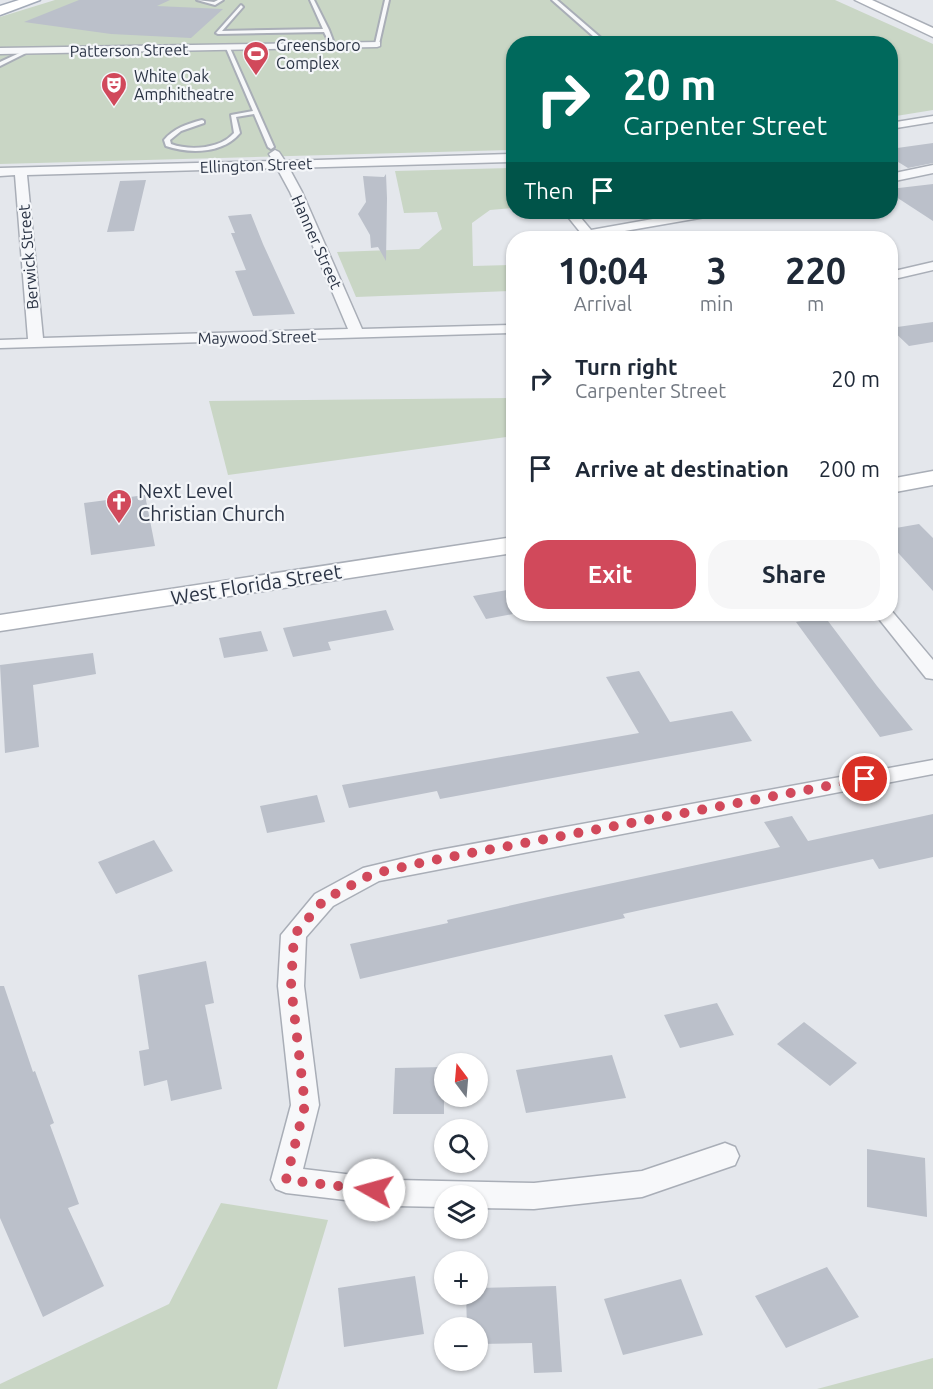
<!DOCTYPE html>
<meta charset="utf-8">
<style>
:root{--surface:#fff;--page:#f6f6f7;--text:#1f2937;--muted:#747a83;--accent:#d1495b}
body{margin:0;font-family:Ubuntu,sans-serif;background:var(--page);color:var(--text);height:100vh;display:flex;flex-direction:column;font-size:22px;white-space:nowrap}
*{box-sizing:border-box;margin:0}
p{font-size:20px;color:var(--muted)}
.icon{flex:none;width:33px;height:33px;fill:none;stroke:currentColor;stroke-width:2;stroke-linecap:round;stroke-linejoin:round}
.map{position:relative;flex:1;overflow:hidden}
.side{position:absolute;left:506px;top:231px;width:392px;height:390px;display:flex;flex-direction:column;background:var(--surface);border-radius:24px;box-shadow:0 2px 4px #0004}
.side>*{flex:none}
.top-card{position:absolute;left:506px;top:36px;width:392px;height:183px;border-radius:24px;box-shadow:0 2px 4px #0004;background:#00695c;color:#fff;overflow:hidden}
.needle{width:39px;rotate:344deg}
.controls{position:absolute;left:434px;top:1053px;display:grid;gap:12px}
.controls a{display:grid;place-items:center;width:54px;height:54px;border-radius:50%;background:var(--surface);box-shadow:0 2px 4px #0004;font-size:30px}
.pin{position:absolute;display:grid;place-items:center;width:51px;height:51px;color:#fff;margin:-26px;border:3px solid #fff;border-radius:50%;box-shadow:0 2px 6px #0007}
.me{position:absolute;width:66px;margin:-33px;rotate:277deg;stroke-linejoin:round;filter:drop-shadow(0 0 4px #0008)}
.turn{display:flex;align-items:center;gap:21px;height:126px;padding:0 18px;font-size:27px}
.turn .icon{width:78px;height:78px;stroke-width:2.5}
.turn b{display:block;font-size:42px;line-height:51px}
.then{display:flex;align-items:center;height:57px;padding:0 18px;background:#0003;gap:12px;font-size:22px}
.eta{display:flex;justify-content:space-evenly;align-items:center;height:102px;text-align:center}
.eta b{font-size:36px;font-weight:700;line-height:42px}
.button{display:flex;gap:12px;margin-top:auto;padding:12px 18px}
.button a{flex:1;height:69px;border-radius:24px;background:var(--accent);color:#fff;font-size:24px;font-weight:700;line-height:69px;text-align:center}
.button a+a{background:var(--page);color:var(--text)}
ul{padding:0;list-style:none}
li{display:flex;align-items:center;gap:18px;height:90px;padding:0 18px}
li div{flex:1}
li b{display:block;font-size:22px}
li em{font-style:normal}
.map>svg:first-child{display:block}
.green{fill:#c9d6c5}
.building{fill:#bbc0ca}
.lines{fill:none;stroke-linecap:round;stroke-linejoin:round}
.service-casing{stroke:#a9aeb7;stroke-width:4}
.minor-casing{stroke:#a9aeb7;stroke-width:3}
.secondary-casing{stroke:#a9aeb7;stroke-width:3}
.primary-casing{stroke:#a3abb8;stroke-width:3}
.service{fill:#f7f8fa;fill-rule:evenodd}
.minor{fill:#f7f8fa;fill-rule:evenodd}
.secondary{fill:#fff;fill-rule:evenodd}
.primary{fill:#fff;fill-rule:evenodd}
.route{stroke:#d1495b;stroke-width:10;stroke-dasharray:0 18}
.labels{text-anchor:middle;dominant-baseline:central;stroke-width:4.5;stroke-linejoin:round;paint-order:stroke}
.far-poi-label{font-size:16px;fill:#2b3445;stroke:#f4f6f9;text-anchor:start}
.far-street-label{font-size:16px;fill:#2b3445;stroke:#f4f6f9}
.poi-label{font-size:20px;fill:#2b3445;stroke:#f4f6f9;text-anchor:start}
.street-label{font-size:20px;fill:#2b3445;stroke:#f4f6f9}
</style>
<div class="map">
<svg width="933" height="1389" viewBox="0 0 933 1389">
<rect width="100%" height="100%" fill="#e4e7ec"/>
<path class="green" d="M55 0H835L933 44V110L890 117V44H513V150L0 164V17Z
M513 168V208L490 210 472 223 473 266 513 265V291L356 297 337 252 419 249 442 229 437 212 404 213 395 171Z
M513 398V436L228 475 209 401Z
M221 1203 328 1220 277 1389H0V1384L169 1304Z
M933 1358V1389H817Z"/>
<path class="building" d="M79 0H170L157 6 223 9 191 38 111 34 24 22Z
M933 143V163L908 168 890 157V149Z
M386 174 387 198 386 261 378 247 371 248 370 235 358 214 366 202 363 176 384 177Z
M146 180 134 231 107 232 120 181Z
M933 184V221L890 193V189Z
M251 214 263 244 295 314 253 316 235 271 246 270 231 233H235L228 216Z
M933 322V342L909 346 890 328Z
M145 495 155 546 91 555 84 503Z
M919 524 933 538V591L890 544V529Z
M513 589V614L486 619 473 596Z
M386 610 394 630 328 642 331 650 293 657 283 628Z
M825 617 877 686 913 730 880 737 796 622Z
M261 631 268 651 224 658 219 638Z
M93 653 96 674 33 685 39 747 5 753 0 665Z
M639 671 670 722 732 711 752 741 440 799 437 791 349 808 342 785 639 733 606 677Z
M317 795 325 822 267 833 260 806Z
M933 814V857L879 869 873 859 623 914 625 918 360 979 350 944 448 923 447 920 548 897 780 847 764 822 792 816 808 841Z
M154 840 173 871 116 894 98 862Z
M206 961 214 1003 205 1005 222 1089 171 1101 167 1080 144 1086 139 1051 149 1049 138 975Z
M0 986H4L33 1072 35 1071 54 1123 50 1125 79 1204 68 1208 104 1286 43 1317 0 1218Z
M717 1003 734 1035 680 1048 664 1015Z
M804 1022 857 1063 830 1086 777 1044Z
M612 1055 626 1098 526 1113 516 1070Z
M444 1067V1114H393L395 1068Z
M867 1149 925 1158 927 1217 867 1207Z
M827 1267 859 1317 786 1348 755 1296Z
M415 1276 424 1334 344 1347 338 1288Z
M681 1279 703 1335 623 1355 604 1299Z
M556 1286 562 1372 534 1373 532 1343 477 1344V1328H467L466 1294H477V1288Z"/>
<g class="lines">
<defs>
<path id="service" d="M197 0 214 2 218 0H223L215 5Z
M310 0H314L329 30 335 46H331L324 32 218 34 216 33 241 5 243 7 222 31 323 29Z
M385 0H389L379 44 377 45 375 44Z
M552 0H557L608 44H602Z
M228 47 230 48 274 147 271 149 268 147 254 114 236 117 240 133C223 154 189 154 166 146L164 140C174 128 187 124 202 120L204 121V123L181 131 170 140 171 144C190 151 220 149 234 133L231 115 253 111 226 48Z
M28 49 32 50 0 66V62Z"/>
<path id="minor" d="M380 42V46L377 47 0 54V48Z
M933 116V122L890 129V123Z
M275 150 279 152 285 161 513 154V162L289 168 302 192 362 329 513 325V333L0 348V340L28 339 15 175 0 176V168L273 161 269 154ZM277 168 290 192 348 329 43 338 27 175Z
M933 165V173L890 182V174Z
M564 212H576L591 230 692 212H717L711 216 596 236 597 238H585Z
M933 262V270L890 280V272Z
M890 609 933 660V679L926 678 875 614H890Z
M933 760V774L379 881 333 906 306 937 304 986 319 1105 303 1169 396 1180 534 1183 642 1171 725 1143 735 1147 739 1156 735 1165 642 1197 534 1209 477 1208V1196H444V1207L396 1206 286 1193 276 1189 271 1180 291 1105 278 986 281 935 315 894 363 868 434 851Z"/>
<path id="secondary" d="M855 0H872L933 28V37Z
M933 471V485L890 493V479Z
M513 537V553L0 631V615Z"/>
<path id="primary" d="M19 0H40L0 15V6Z"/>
</defs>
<use href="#service" class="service-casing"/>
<use href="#minor" class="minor-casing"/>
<use href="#secondary" class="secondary-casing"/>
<use href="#primary" class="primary-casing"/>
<use href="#service" class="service"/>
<use href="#minor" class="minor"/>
<use href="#secondary" class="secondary"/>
<use href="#primary" class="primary"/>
</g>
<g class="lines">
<path class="route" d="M374 1190 286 1180 305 1105 291 986 294 935 324 900 372 874 434 860 865 779"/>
</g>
<defs>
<symbol id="stadium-pin" viewBox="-11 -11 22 30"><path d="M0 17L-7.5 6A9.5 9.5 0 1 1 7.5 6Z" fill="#d1495b" stroke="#f4f6f9"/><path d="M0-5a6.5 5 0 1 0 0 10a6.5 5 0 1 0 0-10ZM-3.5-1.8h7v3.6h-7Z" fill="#fff"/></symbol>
<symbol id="theatre-pin" viewBox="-11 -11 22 30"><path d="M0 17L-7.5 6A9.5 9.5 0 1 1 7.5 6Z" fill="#d1495b" stroke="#f4f6f9"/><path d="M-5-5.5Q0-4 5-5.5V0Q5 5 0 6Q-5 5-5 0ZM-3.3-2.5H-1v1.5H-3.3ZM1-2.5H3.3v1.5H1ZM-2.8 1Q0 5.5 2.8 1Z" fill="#fff"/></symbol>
<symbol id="church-pin" viewBox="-11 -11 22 30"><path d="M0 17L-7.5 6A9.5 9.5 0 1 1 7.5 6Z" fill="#d1495b" stroke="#f4f6f9"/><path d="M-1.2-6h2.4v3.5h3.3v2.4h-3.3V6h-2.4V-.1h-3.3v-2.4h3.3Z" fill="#fff"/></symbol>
</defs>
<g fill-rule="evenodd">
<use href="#stadium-pin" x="241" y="39" width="30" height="40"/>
<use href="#theatre-pin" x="99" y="70" width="30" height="40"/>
<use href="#church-pin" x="104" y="487" width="30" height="40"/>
</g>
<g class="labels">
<g class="far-poi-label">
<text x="276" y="45">Greensboro<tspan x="276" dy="18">Complex</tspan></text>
<text x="134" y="76">White Oak<tspan x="134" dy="18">Amphitheatre</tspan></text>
</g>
<g class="far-street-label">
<text transform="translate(129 50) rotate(-1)">Patterson Street</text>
<text transform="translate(256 165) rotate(-2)">Ellington Street</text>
<text transform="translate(317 242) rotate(66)">Hanner Street</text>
<text transform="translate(28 257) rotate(-95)">Berwick Street</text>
<text transform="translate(257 337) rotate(-1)">Maywood Street</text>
</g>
<g class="poi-label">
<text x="138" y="490">Next Level<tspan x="138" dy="23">Christian Church</tspan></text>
</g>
<g class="street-label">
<text transform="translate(256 584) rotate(-9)">West Florida Street</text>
</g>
</g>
</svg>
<div class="controls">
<a><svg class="needle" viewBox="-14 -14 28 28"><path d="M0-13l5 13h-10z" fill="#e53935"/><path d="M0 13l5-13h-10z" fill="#747a83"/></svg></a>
<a><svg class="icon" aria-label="search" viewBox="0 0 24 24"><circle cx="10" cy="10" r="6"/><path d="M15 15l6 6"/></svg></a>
<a><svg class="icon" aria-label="layers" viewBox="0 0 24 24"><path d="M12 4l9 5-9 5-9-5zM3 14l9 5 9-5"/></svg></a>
<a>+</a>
<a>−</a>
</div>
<div class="pin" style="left:865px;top:779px;background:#d93025"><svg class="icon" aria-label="arrive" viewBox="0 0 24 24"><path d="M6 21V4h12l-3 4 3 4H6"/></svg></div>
<svg class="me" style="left:374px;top:1190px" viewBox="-20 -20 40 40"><circle r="19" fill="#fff"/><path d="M0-13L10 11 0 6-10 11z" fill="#d1495b"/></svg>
<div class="top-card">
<div class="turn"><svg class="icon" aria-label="right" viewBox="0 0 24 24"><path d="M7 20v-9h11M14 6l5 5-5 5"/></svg><div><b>20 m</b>Carpenter Street</div></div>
<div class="then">Then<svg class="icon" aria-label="arrive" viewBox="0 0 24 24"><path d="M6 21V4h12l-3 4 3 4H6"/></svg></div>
</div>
<section class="side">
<div class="eta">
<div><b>10:04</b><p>Arrival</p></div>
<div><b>3</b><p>min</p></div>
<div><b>220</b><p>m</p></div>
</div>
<ul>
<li><svg class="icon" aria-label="right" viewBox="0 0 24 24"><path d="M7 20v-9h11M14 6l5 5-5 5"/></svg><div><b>Turn right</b><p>Carpenter Street</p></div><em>20 m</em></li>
<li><svg class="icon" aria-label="arrive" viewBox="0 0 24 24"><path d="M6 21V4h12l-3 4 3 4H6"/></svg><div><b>Arrive at destination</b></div><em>200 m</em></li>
</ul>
<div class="button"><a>Exit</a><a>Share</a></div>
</section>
</div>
